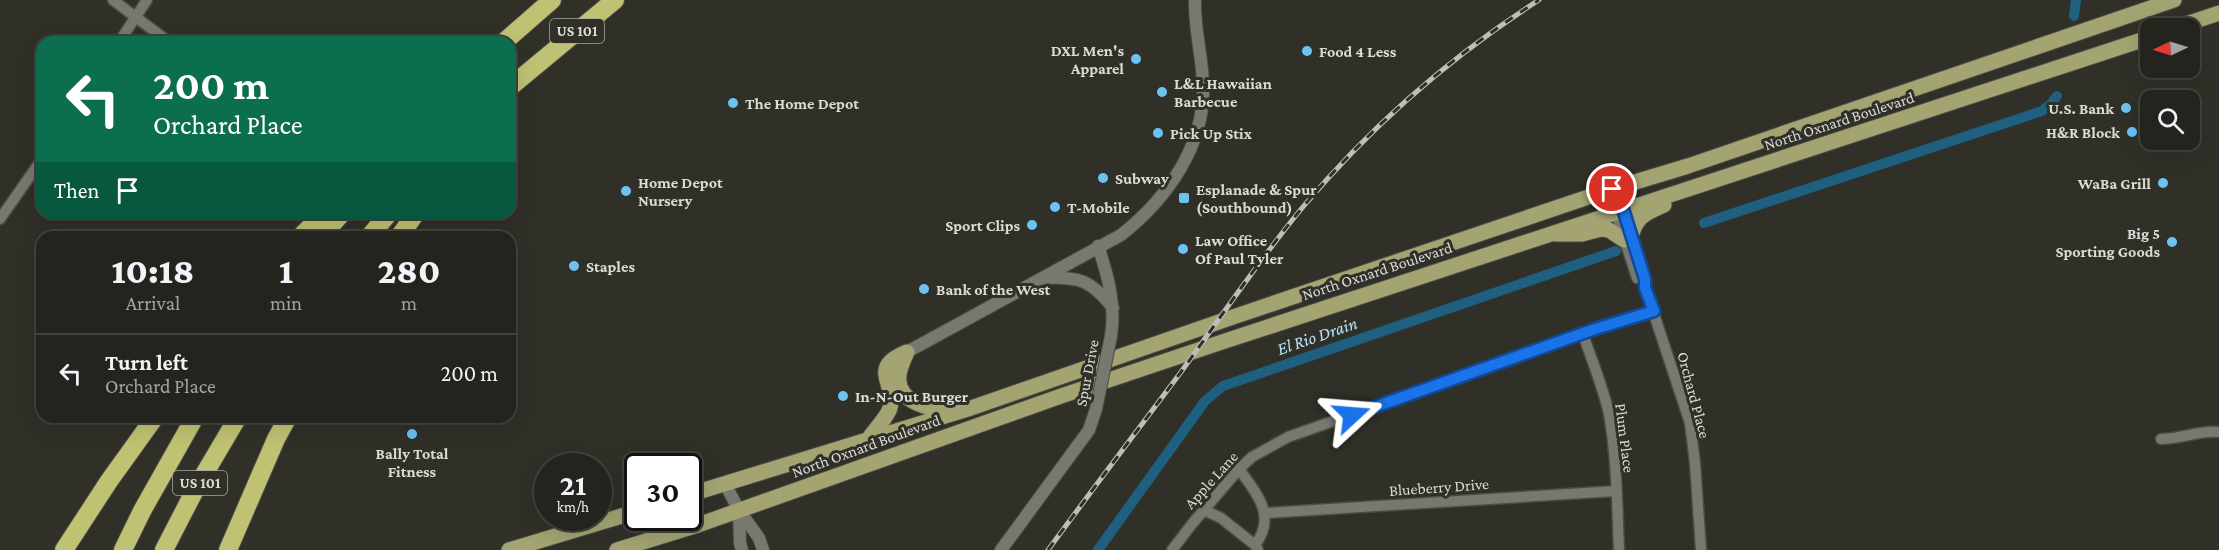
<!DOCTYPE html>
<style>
:root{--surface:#24241f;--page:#2c2c28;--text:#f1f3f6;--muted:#a3a4a4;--line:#41413d}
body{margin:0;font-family:"Crimson Pro",serif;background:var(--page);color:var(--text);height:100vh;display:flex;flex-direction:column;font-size:22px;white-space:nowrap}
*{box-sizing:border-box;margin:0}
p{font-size:20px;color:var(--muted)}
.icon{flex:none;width:33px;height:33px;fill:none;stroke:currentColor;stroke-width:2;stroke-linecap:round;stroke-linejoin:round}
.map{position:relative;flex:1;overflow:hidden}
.drawer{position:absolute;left:36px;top:231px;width:480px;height:192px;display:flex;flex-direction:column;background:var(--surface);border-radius:18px;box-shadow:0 6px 24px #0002,0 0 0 2px var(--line)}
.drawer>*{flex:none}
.guide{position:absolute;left:36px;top:36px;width:480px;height:183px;border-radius:18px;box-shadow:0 6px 24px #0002,0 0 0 2px var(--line);background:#0b6e4f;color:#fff;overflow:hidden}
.needle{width:39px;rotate:266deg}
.tools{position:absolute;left:2140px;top:18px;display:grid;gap:12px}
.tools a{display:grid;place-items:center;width:60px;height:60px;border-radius:12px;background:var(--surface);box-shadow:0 6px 24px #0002,0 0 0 2px var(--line);font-size:30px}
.speed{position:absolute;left:534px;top:453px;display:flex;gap:12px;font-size:30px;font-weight:700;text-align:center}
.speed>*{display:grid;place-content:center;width:78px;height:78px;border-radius:50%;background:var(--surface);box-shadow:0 6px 24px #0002,0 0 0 2px var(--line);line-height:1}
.speed small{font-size:15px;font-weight:400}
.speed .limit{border:3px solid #111;border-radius:9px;background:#fff;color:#111}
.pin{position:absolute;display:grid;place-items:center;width:51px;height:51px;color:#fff;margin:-26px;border:3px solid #fff;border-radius:50%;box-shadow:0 2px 6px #0007}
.me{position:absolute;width:66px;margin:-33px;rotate:71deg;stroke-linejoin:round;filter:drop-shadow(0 0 4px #0008)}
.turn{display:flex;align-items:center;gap:21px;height:126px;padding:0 18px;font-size:27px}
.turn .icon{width:78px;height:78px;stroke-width:2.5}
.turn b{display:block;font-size:42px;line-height:51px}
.then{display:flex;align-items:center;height:57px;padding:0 18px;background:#0003;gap:12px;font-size:22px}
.eta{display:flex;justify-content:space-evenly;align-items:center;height:102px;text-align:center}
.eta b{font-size:36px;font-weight:800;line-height:42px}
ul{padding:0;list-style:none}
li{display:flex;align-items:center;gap:18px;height:78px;padding:0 18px;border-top:2px solid var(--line)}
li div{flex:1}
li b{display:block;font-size:22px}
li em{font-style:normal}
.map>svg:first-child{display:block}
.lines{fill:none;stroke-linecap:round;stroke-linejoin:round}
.canal{stroke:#1f6080;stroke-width:10}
.minor-casing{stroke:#4b4b45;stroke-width:13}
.tertiary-casing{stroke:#4b4b45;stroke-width:14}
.primary-casing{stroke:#4b4b45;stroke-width:17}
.motorway-casing{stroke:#4b4b45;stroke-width:20}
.minor{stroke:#777870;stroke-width:10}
.tertiary{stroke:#777870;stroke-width:12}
.primary{stroke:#a3a472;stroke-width:15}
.motorway{stroke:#c0c273;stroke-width:18}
.rail-casing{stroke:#bebeb9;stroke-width:5}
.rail{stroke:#303029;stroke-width:3;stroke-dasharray:9;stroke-linecap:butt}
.tertiary-bridge-casing{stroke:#4b4b45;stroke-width:14;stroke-linecap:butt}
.tertiary-bridge{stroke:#777870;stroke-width:12}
.route-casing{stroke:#114b97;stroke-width:15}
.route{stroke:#1a73e8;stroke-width:10}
.poi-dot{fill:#6cc3f2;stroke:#303029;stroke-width:2}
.labels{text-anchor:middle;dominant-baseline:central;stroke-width:6;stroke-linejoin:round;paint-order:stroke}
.shield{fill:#303029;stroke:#a8a8a2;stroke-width:1.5}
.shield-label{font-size:15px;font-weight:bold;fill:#dbdbd6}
.poi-label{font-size:16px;font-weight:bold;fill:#dbdbd6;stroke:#303029;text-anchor:start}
.street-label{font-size:16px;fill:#dbdbd6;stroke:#303029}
.water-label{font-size:18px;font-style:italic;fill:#b9e1f9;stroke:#303029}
</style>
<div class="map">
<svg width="2219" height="550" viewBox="0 0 2219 550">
<rect width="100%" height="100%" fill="#303029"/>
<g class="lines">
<path class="canal" d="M2074 16 2076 0
M1704 223 2042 111 2051 104 2057 96
M1098 550 1205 401 1223 386 1616 251"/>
<defs>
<path id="minor" d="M113 0 169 42
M119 42 147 0
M1612 189 1623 209 1645 279V287L1690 423 1695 463 1701 550
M1614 207 1637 278
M0 219 42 159
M1583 334C1592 361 1603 387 1609 414 1617 459 1617 505 1619 550
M2161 439C2181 439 2199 430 2219 432
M1239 469C1257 494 1277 516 1255 545
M1204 510 1221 518 1255 545 1258 550
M1265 513 1616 491
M1172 550 1192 524 1239 469 1252 457 1288 437 1595 329 1654 311"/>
<path id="tertiary" d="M1098 246C1108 276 1116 305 1111 336
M1043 278C1079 276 1091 280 1113 308
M907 352 1121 235C1168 198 1206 144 1203 83 1202 55 1194 28 1195 0
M725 484 739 510 759 538 763 550
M739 512 740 543 742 550
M1001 550 1089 430 1096 409"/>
<path id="primary" d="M2174 28 2219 13
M1556 234H1582L1601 229 1609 230 1624 240
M1631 237C1636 216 1646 213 1664 205
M907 352C904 359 900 367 899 375 895 404 933 409 953 412
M868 440C874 430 887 418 890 408 897 383 867 368 907 352
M688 495 971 408 1236 316 1612 189 1688 166 2174 0
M509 550 638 511
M617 550 698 525 1061 396 1222 342 2151 37"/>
<path id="motorway" d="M504 42 552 0
M510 87 615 0
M300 237 324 213
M321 237 342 213
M369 237 389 213
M399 237 416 213
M64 550 109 481 155 417
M123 550 142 511 195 417
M164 550 196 488 238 417
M228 550 276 439 288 417"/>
</defs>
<use href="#minor" class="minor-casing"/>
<use href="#tertiary" class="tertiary-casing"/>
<use href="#primary" class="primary-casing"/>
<use href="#motorway" class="motorway-casing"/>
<use href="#minor" class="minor"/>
<use href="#tertiary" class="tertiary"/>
<use href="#primary" class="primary"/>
<use href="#motorway" class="motorway"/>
<defs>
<path id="rail" d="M1048 550C1092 490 1137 431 1181 372 1221 317 1259 260 1302 208 1370 127 1450 57 1539 0"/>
</defs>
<use href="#rail" class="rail-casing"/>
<use href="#rail" class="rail"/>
<defs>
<path id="tertiary-bridge" d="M1096 409 1111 336"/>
</defs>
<use href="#tertiary-bridge" class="tertiary-bridge-casing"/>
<use href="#tertiary-bridge" class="tertiary-bridge"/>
</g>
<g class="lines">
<defs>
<path id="route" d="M1352 415 1595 329 1654 311 1645 288V279L1623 209 1612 189"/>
</defs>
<use href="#route" class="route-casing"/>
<use href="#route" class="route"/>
</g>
<g class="poi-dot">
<circle cx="1307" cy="51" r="6"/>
<circle cx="1136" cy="59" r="6"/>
<circle cx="1162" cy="92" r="6"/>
<circle cx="733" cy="103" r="6"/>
<circle cx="2126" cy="108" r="6"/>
<circle cx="2132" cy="132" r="6"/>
<circle cx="1158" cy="133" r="6"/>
<circle cx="1103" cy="178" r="6"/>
<circle cx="2163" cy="183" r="6"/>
<circle cx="626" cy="191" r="6"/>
<rect x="1178" y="192" width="12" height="12" rx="3"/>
<circle cx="1055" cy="207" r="6"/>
<circle cx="1032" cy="225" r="6"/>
<circle cx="2172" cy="242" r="6"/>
<circle cx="1183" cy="249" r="6"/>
<circle cx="574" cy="266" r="6"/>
<circle cx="924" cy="289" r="6"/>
<circle cx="843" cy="396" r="6"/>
<circle cx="412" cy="434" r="6"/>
</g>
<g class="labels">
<g class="shield">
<rect x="550" y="19" width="54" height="24" rx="4.5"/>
<rect x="173" y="471" width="54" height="24" rx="4.5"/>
</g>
<g class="shield-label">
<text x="577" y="31">US 101</text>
<text x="200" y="483">US 101</text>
</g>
<g class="poi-label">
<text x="1124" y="50" text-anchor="end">DXL Men's<tspan x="1124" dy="18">Apparel</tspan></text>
<text x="1319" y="51">Food 4 Less</text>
<text x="1174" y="83">L&amp;L Hawaiian<tspan x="1174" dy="18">Barbecue</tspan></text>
<text x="745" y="103">The Home Depot</text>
<text x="2114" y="108" text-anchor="end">U.S. Bank</text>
<text x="2120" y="132" text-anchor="end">H&amp;R Block</text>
<text x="1170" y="133">Pick Up Stix</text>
<text x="1115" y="178">Subway</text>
<text x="638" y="182">Home Depot<tspan x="638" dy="18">Nursery</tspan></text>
<text x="2151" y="183" text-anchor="end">WaBa Grill</text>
<text x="1196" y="189">Esplanade &amp; Spur<tspan x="1196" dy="18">(Southbound)</tspan></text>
<text x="1067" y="207">T-Mobile</text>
<text x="1020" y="225" text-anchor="end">Sport Clips</text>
<text x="2160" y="233" text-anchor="end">Big 5<tspan x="2160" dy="18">Sporting Goods</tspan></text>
<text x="1195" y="240">Law Office<tspan x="1195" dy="18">Of Paul Tyler</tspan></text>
<text x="586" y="266">Staples</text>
<text x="936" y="289">Bank of the West</text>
<text x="855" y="396">In-N-Out Burger</text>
<text x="412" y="453" text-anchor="middle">Bally Total<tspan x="412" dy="18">Fitness</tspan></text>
</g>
<g class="street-label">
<text transform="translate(1839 121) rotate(-18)">North Oxnard Boulevard</text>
<text transform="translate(1377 271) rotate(-18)">North Oxnard Boulevard</text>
<text transform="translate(1087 373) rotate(-79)">Spur Drive</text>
<text transform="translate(1694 395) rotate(75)">Orchard Place</text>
<text transform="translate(1625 438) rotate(83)">Plum Place</text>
<text transform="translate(866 446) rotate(-20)">North Oxnard Boulevard</text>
<text transform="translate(1211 480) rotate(-48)">Apple Lane</text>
<text transform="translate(1439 487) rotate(-4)">Blueberry Drive</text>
</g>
<g class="water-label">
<text transform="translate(1317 336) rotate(-19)">El Rio Drain</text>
</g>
</g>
</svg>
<div class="tools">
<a><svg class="needle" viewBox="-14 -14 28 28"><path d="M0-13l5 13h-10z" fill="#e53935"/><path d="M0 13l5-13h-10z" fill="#a3a4a4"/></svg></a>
<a><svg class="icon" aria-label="search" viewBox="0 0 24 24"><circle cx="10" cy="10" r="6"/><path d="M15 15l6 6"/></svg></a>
</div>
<div class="speed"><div>21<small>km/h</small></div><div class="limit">30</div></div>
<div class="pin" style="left:1612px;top:189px;background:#d93025"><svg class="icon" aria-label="arrive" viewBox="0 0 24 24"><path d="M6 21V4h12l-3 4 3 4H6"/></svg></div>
<svg class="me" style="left:1352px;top:415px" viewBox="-20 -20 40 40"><path d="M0-17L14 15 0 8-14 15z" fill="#1a73e8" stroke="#fff" stroke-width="4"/></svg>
<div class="guide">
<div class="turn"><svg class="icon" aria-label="left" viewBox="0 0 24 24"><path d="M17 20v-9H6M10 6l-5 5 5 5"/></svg><div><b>200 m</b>Orchard Place</div></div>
<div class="then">Then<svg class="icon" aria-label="arrive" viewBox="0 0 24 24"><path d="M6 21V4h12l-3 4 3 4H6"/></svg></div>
</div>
<section class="drawer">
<div class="eta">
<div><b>10:18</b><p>Arrival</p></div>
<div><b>1</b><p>min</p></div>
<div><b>280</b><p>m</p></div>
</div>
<ul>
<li><svg class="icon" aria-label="left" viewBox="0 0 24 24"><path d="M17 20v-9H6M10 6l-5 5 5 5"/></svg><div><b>Turn left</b><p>Orchard Place</p></div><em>200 m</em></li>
</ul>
</section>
</div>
